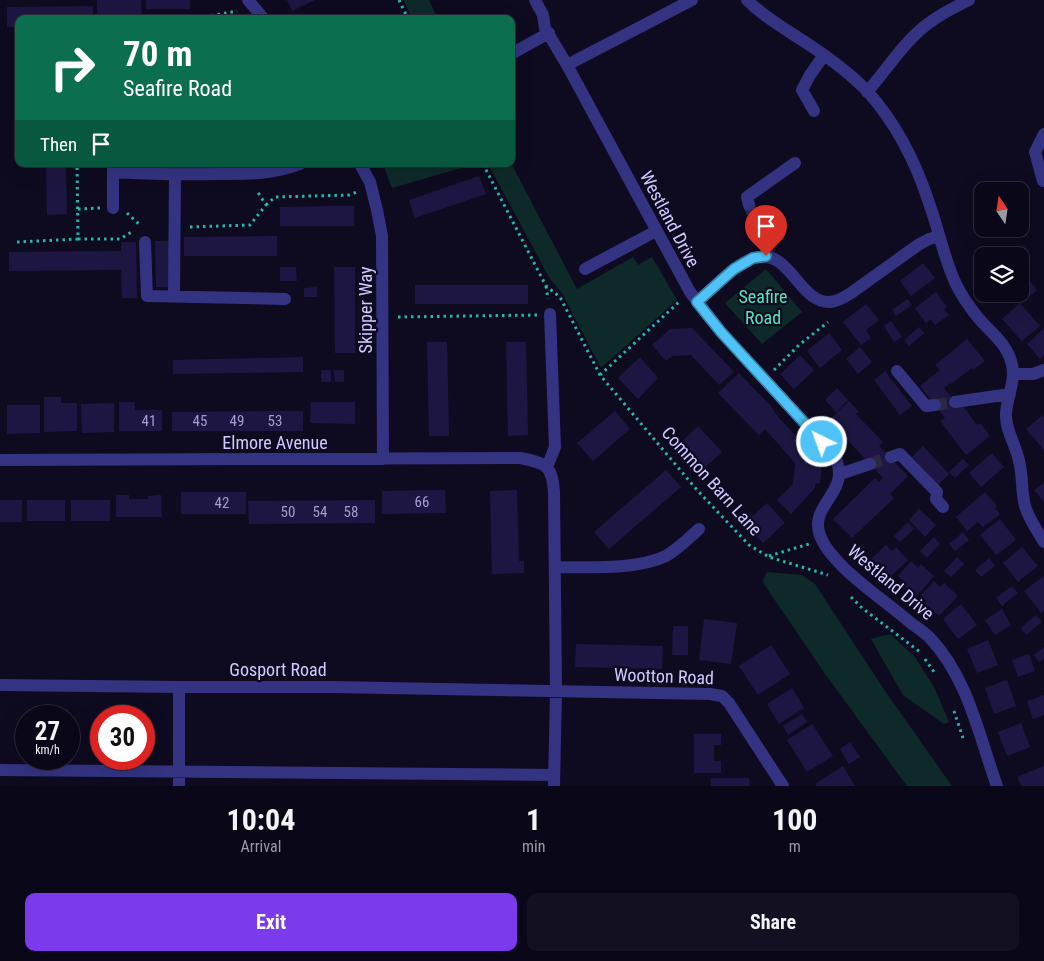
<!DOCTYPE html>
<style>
:root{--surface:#0a0818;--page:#131121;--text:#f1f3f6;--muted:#999aa2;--line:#2a2937;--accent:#7c3aed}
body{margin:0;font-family:"Roboto Condensed",sans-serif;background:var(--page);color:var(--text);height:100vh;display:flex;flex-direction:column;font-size:19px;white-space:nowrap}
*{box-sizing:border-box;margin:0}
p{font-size:16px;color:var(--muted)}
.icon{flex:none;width:28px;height:28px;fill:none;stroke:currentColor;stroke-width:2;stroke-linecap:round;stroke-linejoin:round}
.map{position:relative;height:786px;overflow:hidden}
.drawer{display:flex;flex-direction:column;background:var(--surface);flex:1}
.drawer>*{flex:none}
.hud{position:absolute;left:15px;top:15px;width:500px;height:152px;border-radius:10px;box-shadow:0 5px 20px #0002,0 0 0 1px var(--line);background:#0b6e4f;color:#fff;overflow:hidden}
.needle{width:32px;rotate:347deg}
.tools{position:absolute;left:974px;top:182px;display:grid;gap:10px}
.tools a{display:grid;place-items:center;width:55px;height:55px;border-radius:10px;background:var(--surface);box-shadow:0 5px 20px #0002,0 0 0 1px var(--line);font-size:25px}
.speed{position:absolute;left:15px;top:705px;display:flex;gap:10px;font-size:25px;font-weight:700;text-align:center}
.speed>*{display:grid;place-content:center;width:65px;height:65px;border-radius:50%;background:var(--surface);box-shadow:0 5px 20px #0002,0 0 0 1px var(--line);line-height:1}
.speed small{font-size:12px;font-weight:400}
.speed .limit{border:8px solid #d22;background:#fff;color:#111}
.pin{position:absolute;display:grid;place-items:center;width:42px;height:42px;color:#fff;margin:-51px -21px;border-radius:50% 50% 50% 0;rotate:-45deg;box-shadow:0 0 5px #0007}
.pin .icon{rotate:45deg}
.me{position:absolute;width:55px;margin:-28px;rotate:318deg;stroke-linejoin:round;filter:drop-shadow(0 0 4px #0008)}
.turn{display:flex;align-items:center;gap:18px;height:105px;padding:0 25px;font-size:22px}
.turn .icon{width:65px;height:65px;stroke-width:2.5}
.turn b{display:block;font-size:35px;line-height:42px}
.then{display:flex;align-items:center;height:48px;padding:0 25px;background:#0003;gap:10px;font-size:19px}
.eta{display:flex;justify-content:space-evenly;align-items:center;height:85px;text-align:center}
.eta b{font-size:30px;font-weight:700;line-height:35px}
.button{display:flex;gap:10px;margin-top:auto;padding:10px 25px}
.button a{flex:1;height:58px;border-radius:10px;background:var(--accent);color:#fff;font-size:20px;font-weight:700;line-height:58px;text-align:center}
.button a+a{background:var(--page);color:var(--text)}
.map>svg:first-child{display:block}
.green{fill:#0e2a28}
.building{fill:#1e1642}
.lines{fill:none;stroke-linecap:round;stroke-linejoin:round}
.minor-tunnel{stroke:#2b2841;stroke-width:12;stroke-dasharray:12 6;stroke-linecap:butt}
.path{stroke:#26b7aa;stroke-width:3;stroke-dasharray:2.5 4;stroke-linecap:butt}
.minor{stroke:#343382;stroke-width:12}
.route-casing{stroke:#337fa1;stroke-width:12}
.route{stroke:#4fc3f7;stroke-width:9}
.labels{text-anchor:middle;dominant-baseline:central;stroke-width:4.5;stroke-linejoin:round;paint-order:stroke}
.number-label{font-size:15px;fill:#a39dd0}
.street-label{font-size:18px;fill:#cfcaff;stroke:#0e0b20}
.park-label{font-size:18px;fill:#50e6bb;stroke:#0e0b20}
</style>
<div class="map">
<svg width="1044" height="786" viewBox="0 0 1044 786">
<rect width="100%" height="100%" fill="#0e0b20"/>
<path class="green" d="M403 0H429L438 19H413Z
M511 163 577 289 633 257 638 265 652 257 677 300 601 368 562 293 550 279 488 164Z
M153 164H292L261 169 152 170Z
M383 164H475L392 188Z
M766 269 802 312 762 344 725 303Z
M767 572 802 575 815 584 883 688 952 786H907L823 671 764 584 763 580Z
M890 634 915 657 935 689 949 722 944 724 903 695 871 639Z"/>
<path class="building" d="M97 0H141L142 18H97Z
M146 0H190V9H146Z
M287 0H315L292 11Z
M93 6V19H19V27H7V7Z
M46 164H66L67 214 47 215Z
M479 176 486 194 415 218 409 200Z
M335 206H354V226H280V207Z
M277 236V256H184V237Z
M155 241H169L170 287H156Z
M121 242H136L137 298H122L121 270 9 271V252L121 251Z
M923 263 935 278 911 296 900 281Z
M280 267H296L297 281H280Z
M334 267H355V353H335Z
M982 272V292L973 277Z
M1025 276 1037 290 1023 302 1016 294H1020V280Z
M415 285H528V304H415Z
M317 287V297H304V288Z
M936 292 947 307 944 309 949 315 935 325 931 319 926 323 915 308Z
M983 294H1005L989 303Z
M908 299 912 305 896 316 892 310Z
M1020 303 1040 326 1022 341 1002 319Z
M866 304 879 320 866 330 871 338 861 345 843 322Z
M891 321 902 337 894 342 884 326Z
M919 327 924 333 909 346 904 340Z
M692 328 734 372 719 385 691 355 672 356 666 361 652 345 670 329Z
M1044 328V355L1040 359 1027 344Z
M829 333 842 350 820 368 807 351Z
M967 339 985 361 973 370 972 368 951 384 950 383 944 388 959 407 962 405 977 425 980 423 990 436 966 455 940 421 945 418 920 386 940 370 935 365Z
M427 342H447L449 436H429Z
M506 342H526L528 435 508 436Z
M860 347 872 362 858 374 846 359Z
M800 355 814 370 794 389 780 374Z
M303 357V372L173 374V360Z
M640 357 658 378 638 399 618 378Z
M321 370H331V382H321Z
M334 370H344V382H335Z
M885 371 912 406 900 415 874 380Z
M739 373 770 405 778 417 816 457 815 461 822 464 820 483 815 484V488L791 514 777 500 793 484 795 463 765 429 759 435 718 393Z
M837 388 848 400 836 412 825 400Z
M44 397H61V403H77V431L44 432Z
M849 401 859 412 856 414 883 442 879 446 908 476 890 494 894 498 852 538 833 519 875 478 879 482 883 478 839 431 837 433 827 422Z
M119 402H135V410H162V431H119Z
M311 402H355V424L310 423Z
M114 403V432L82 433 81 404Z
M7 405H40V433L7 434Z
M303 411V431H172V412Z
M615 411 630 429 593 461 577 443Z
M1043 415 1044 417V450L1026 429Z
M698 426 722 452 701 471 677 446Z
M923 446 949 474 938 485 912 457Z
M992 453 1004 467 981 487 969 473Z
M963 459 969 465 955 478 949 472Z
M666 470 681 487 609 549 594 532Z
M1044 483V502L1034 490Z
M429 490H445L446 513 382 514V491Z
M517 490 519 561H524V573L492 574 490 491Z
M181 492H246V514H181Z
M985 492 997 506 995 508 1000 514 983 527 978 522 967 531 956 517Z
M116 495H129V499H148V496L161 495 162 517H116Z
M0 500H22V522H0Z
M27 500H65V521H27Z
M71 500H110V521H71Z
M375 500V523L249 524 248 501Z
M767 503 785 523 763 543 745 523Z
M919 509 936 525 925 537 909 520Z
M1000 519 1016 540 996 555 980 535Z
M908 522 914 529 900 542 894 536Z
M963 532 969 540 955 551 949 544Z
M934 537 940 544 927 558 920 551Z
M886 545 892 551 896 547 908 560 889 578 871 559Z
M1022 547 1038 566 1018 582 1003 563Z
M957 557 964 564 951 577 944 571Z
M989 558 995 566 981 577 975 570Z
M911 561 918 568 921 564 934 576 916 597 903 585 905 582 898 576Z
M1044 576V611L1041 613 1024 591Z
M934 581 940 587 944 583 958 596 939 616 925 603 927 601 921 595Z
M1012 586 1018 593 1002 606 996 598Z
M961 604 977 625 958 639 943 619Z
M1002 609 1011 625 995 635 985 620Z
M1036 615 1042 622 1026 635 1021 628Z
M704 619 737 623 731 664 699 660Z
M673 626H688V655H672Z
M988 640 998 665 977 673 967 649Z
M576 644 663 646 662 669 575 667Z
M771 645 790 674 758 695 739 666Z
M1044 647V658L1039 662 1034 655Z
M1029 654 1035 671 1018 677 1012 660Z
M1007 680 1016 706 994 714 985 688Z
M792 688 804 708 779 724 767 704Z
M1044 695V715L1033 719 1027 701Z
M802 714 807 722 788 735 783 726Z
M1021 723 1030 747 1007 756 998 732Z
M812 724 833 756 807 772 787 740Z
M694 734H721V745H714V761H721V773H694Z
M850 742 860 757 849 764 840 749Z
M843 766 855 786H817L815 784Z
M1044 766V786H1021L1017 777Z
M711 778H749L750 786H711Z"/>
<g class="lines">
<path class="minor-tunnel" d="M749 205 757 223
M935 405 955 402
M870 464 891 457"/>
<path class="path" d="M399 0 408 19
M192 19 237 11
M16 39H19
M483 164 546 286 560 297 600 375 697 490 749 545 769 557 828 575
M266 205 275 197 349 195 357 192
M78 209 100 208
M127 213 141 226
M190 227 250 225 266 205 257 191
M78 239H120L133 231
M17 242 78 239 77 164
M546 286 548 299
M398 317 537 315
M774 370 799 345 828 322
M600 375 679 302
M769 556 809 544
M851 597 862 608 920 652
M925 659 934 672
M954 711 963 738"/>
<path class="minor" d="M248 0 264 19
M535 0 543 15 545 28 567 65 690 292 721 332 834 455C855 495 802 504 823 542 828 552 835 558 842 566 863 587 889 604 912 624 918 628 925 633 930 638 968 678 979 736 997 786
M747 0C765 18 787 30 808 44 829 58 850 73 867 91 897 124 917 165 930 206 939 231 944 258 955 282 961 295 970 308 980 320 992 333 1006 344 1011 361 1017 378 1007 397 1006 413 1005 430 1016 445 1019 461 1023 475 1021 491 1025 506 1029 519 1037 531 1044 542
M511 54 549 33
M567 65 692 0
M867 92C885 72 899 49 918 32 933 18 951 9 969 0
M814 111 802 90 810 75 824 55
M360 164 370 182 377 210 382 236 383 459
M113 172C148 174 182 175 217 174 248 174 271 175 300 164
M1043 181 1035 152 1044 134
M749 205 747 197 795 163
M113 208V164
M757 223 767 245 766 256
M145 242 147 296 285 299
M585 269 656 231
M174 297 175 175
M697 302C713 288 732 267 751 259 790 244 797 303 830 302 838 301 845 297 851 293L918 245 929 239 939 236
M897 371 926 406 935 405
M1013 374H1033L1044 370
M955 402 1010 394
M891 457 900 454 937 492 936 499 943 507
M0 460 520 458C546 463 552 465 554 492L556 691 554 786
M547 467 555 447 550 314
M840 474 870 464
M555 567C588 567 637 570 666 556 678 549 689 538 699 529
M0 685 179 687H332L710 694 722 696 729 703 783 786
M179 687V786
M0 770 554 775"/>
</g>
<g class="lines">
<defs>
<path id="route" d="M766 256 753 258 734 269 697 302 721 332 822 442"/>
</defs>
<use href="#route" class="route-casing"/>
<use href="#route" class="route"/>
</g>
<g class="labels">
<g class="number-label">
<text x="149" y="421">41</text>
<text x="200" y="421">45</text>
<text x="237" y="421">49</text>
<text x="275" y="421">53</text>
<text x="422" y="502">66</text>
<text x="222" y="503">42</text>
<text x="288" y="512">50</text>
<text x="320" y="512">54</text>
<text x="351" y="512">58</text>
</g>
<g class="street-label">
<text transform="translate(670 219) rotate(62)">Westland Drive</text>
<text transform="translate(365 310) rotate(-90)">Skipper Way</text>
<text x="275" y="442">Elmore Avenue</text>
<text transform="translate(712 481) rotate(48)">Common Barn Lane</text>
<text transform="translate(891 582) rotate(40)">Westland Drive</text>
<text x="278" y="669">Gosport Road</text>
<text transform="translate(664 676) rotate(2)">Wootton Road</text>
</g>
<g class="park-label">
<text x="763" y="296">Seafire<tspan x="763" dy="21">Road</tspan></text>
</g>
</g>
</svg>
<div class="tools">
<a><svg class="needle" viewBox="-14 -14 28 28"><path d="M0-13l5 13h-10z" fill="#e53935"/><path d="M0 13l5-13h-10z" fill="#999aa2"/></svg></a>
<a><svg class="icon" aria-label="layers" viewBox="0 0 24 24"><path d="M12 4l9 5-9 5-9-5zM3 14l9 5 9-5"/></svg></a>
</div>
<div class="speed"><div>27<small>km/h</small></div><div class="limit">30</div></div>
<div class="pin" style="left:766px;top:256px;background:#d93025"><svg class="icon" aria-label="arrive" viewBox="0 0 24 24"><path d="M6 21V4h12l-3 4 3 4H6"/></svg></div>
<svg class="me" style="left:822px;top:442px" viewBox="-20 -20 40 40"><circle r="17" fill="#4fc3f7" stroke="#fff" stroke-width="3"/><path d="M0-11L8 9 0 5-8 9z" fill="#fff"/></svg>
<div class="hud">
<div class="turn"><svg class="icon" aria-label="right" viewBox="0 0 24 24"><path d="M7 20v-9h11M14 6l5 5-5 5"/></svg><div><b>70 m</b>Seafire Road</div></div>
<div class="then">Then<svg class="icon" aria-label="arrive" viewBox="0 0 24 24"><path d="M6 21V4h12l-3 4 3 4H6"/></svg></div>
</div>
</div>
<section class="drawer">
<div class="eta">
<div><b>10:04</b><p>Arrival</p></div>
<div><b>1</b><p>min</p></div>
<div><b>100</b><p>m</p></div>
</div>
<div class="button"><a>Exit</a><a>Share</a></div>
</section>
